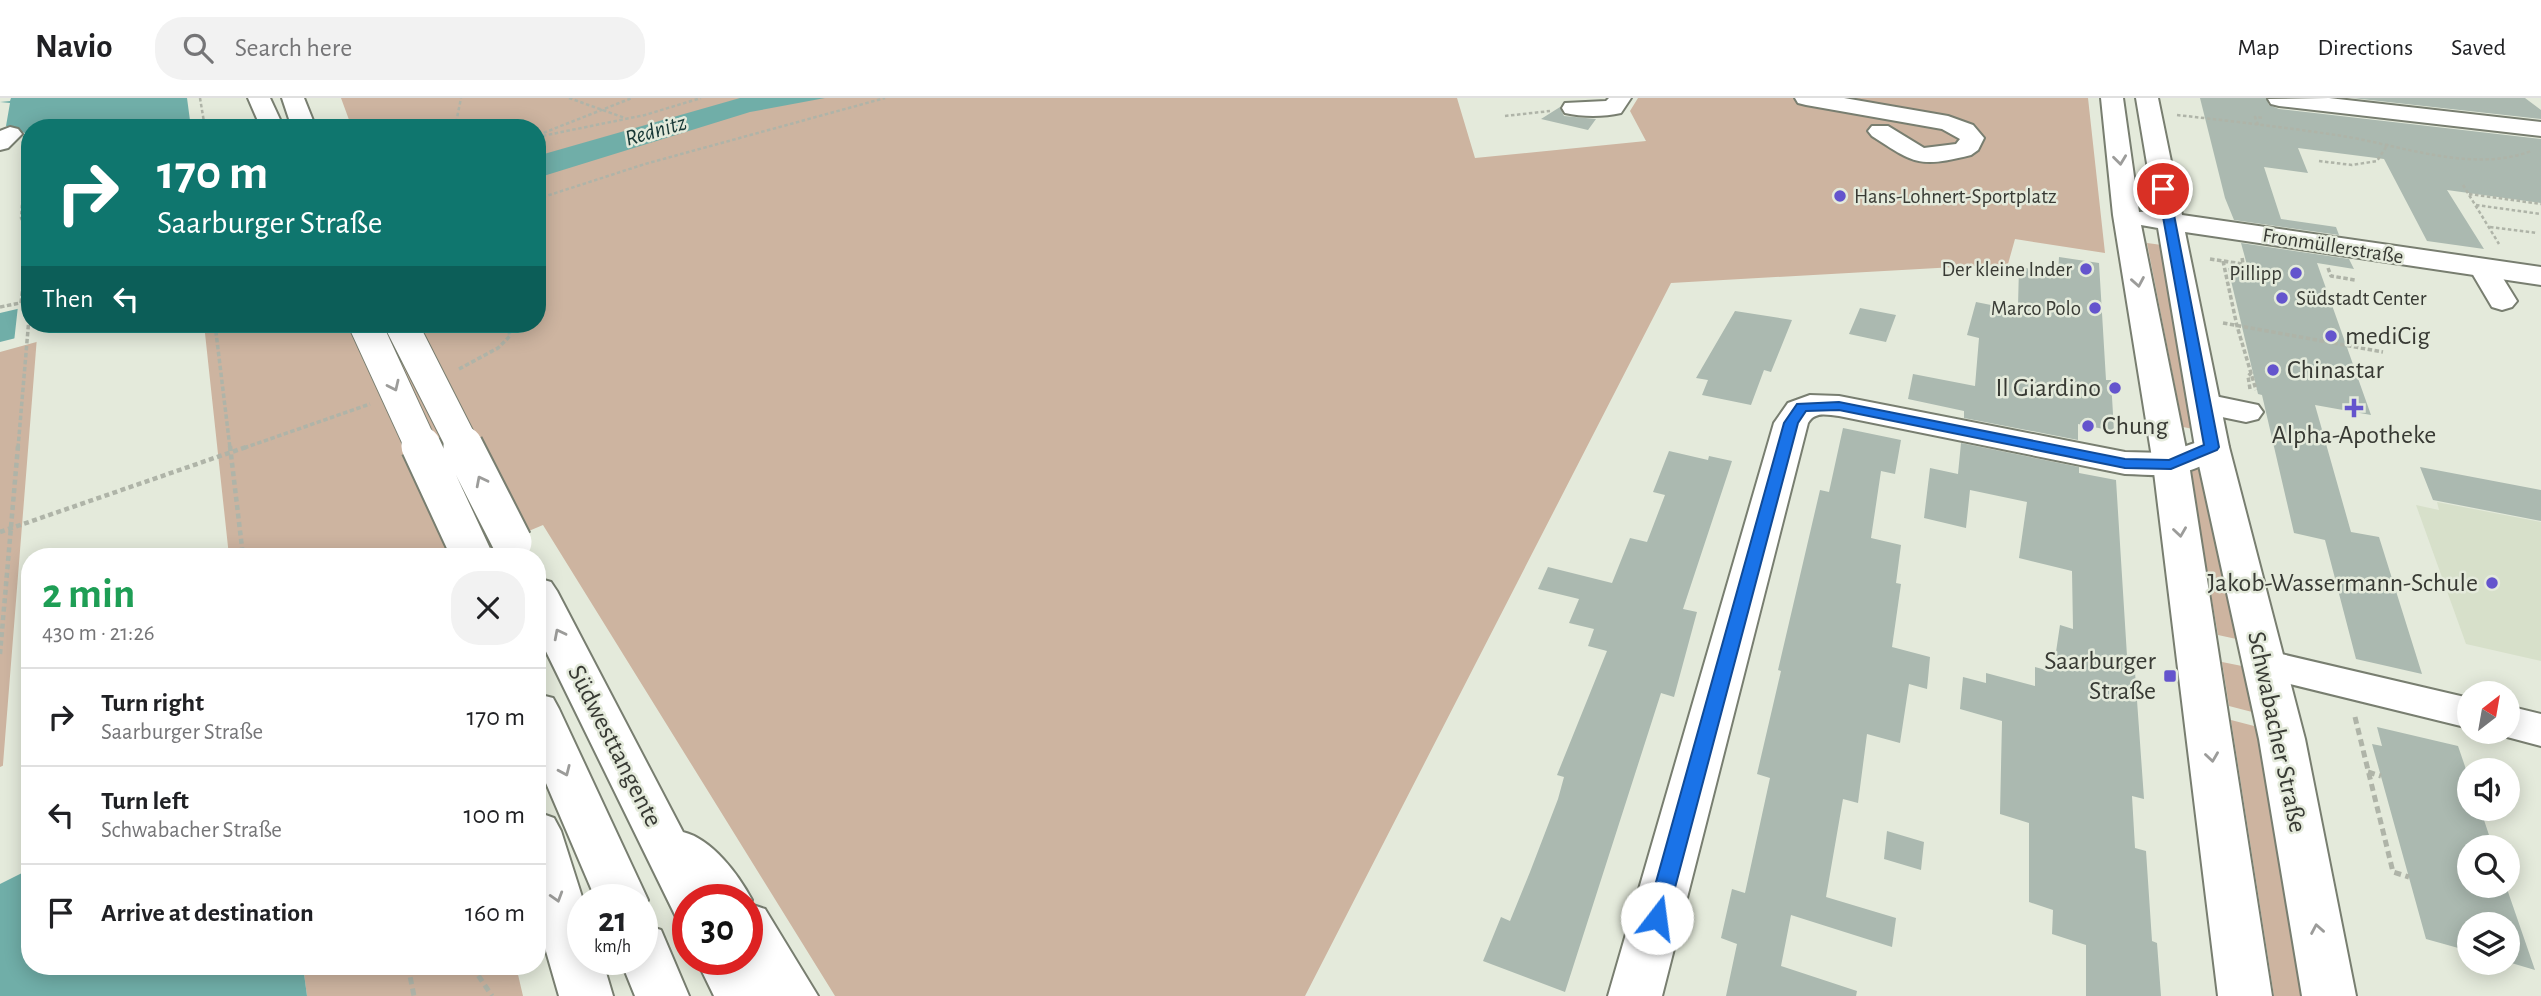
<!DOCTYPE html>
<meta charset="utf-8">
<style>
:root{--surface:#fff;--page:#f2f2f2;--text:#202124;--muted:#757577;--line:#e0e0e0}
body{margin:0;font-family:"Alegreya Sans",sans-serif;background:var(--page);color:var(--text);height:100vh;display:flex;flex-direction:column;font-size:26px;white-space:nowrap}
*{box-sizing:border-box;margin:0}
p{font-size:23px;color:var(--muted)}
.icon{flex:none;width:38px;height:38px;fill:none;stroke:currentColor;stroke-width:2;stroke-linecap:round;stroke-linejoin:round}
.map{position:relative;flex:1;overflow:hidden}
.side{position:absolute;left:21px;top:450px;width:525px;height:427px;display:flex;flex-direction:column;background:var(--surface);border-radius:28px;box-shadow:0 4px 18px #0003}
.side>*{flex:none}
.banner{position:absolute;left:21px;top:21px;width:525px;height:214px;border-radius:28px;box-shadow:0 4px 18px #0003;background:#0f766e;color:#fff;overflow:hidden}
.needle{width:46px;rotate:31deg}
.buttons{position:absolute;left:2457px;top:583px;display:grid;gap:14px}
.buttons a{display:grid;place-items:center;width:63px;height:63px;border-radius:50%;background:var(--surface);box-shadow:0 4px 18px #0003;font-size:35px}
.speed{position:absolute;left:567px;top:786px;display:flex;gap:14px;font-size:35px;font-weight:700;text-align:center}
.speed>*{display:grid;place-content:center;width:91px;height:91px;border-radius:50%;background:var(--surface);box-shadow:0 4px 18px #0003;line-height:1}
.speed small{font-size:18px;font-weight:400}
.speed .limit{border:10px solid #d22;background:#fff;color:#111}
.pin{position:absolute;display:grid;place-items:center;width:60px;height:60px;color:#fff;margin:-30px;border:4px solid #fff;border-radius:50%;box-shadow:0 2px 7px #0007}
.me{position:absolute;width:77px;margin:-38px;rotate:15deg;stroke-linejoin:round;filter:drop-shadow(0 0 5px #0008)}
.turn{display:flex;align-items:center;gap:24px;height:147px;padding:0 21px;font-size:32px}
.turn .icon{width:91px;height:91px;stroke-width:2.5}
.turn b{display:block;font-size:49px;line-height:60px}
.then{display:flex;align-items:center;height:66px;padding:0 21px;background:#0003;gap:14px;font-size:26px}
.round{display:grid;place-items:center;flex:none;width:74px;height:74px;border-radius:28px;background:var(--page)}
.summary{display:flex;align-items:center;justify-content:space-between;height:119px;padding:0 21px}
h1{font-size:42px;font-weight:700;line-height:52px;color:#1e9e55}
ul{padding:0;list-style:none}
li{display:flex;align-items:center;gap:21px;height:98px;padding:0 21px;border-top:2px solid var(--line)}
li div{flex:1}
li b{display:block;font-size:26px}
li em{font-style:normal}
header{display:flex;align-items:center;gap:42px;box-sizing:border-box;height:98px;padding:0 35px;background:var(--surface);border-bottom:2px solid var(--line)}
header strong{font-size:33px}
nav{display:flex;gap:38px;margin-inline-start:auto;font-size:24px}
.search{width:490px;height:63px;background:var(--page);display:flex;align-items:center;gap:18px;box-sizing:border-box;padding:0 24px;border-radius:28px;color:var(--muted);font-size:26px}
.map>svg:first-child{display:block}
.built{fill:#d7e0ca}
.green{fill:#cdb4a0}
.water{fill:#70aea8}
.pier{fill:#e4eadb}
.building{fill:#abb9b0}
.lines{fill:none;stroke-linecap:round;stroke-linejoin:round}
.minor-casing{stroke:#787e70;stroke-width:4}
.major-casing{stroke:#787e70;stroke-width:4}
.highway-casing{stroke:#787e70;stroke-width:4}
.path-far3{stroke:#afb4a8;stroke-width:2.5;stroke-dasharray:3.5 2.5;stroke-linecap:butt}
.path-far2{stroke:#afb4a8;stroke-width:3.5;stroke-dasharray:4.5 2.5;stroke-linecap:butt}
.path-far1{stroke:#afb4a8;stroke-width:4.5;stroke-dasharray:5 3.5;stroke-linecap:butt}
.path{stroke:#afb4a8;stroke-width:5;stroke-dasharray:7 4.5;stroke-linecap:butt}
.minor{fill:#fff;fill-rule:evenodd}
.major{fill:#fff;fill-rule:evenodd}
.highway{fill:#fff;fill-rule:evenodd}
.highway-bridge-far1-casing{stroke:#787e70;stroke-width:34;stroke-linecap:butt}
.highway-bridge-casing{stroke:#787e70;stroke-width:43;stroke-linecap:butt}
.path-bridge-far1{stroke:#afb4a8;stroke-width:3.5;stroke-dasharray:4.5 2.5;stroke-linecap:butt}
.path-bridge{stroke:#afb4a8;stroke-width:4.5;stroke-dasharray:5 3.5;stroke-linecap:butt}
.highway-bridge-far1{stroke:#fff;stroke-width:32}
.highway-bridge{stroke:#fff;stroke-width:39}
.oneway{stroke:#9c9c9a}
.route{fill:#1a73e8;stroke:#114b97;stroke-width:2}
.poi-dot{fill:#6454cd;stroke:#e4eadb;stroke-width:2.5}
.labels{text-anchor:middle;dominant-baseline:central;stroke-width:5;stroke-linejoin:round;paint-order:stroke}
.far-poi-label{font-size:21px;fill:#383a34;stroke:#e4eadb;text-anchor:end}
.far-street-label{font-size:21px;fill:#383a34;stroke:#e4eadb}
.far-water-label{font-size:23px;font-style:italic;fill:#173735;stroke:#e4eadb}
.poi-label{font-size:26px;fill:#383a34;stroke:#e4eadb;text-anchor:start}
.street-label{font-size:26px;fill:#383a34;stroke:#e4eadb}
</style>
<header>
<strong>Navio</strong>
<div class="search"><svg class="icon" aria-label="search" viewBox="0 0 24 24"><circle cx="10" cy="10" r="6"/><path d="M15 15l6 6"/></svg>Search here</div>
<nav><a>Map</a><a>Directions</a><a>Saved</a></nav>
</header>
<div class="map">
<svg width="2541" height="898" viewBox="0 0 2541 898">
<rect width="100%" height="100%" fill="#e4eadb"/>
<path class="built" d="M2437 404 2541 424V563L2466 546 2416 407 2439 412Z"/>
<path class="green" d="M341 0H1457L1475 60 1646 43 1630 13 1638 0H2088L2105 155 2015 141 2008 166 1671 185 1305 898H835L543 427 470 458H30V656L0 669V254L102 226H537V30H352Z
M2147 145 2162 147 2193 331 2183 329Z
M2189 368 2201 370 2241 542 2218 537Z
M2222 564 2247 569 2256 615 2229 608Z
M2231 622 2258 629 2307 898H2274Z
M303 868H516L523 898H307Z"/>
<path class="water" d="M11 0H187L191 30H30V37L6 28 10 5 0 4 10 3Z
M740 0H825L750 14 537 80V58Z
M30 208V226H200L30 458V868H303L307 898H0V728L40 234 0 244V215Z"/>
<path class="pier" d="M30 205V226H204L229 458H30V771L0 786V704L37 239 14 244 18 208Z"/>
<path class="building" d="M2200 0H2266L2269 7 2279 11 2541 41V105L2447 92 2484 151 2427 143 2384 61 2298 50 2308 75 2264 69 2281 121 2336 129 2339 137 2234 122 2225 100Z
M2352 0H2525L2541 12V21Z
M1560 9 1564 18 1596 21 1588 32 1541 21Z
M2241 145 2349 161 2354 171 2317 165 2371 317 2315 307 2351 434 2379 439 2422 576 2356 561 2325 442 2294 435 2262 297 2258 296 2228 170 2249 174Z
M2059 159 2099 165 2106 282H2111L2114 333 2078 326V342L1964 320V313L1908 301 1913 276 1975 288 1979 240 1967 237 1976 204 2006 210 2007 206 2018 208 2019 169 2058 175Z
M1860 210 1896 217 1886 244 1849 236Z
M1735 213 1792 222 1771 274 1764 272 1751 307 1702 297 1708 282 1696 280Z
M1843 330 1901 342 1895 376 1881 373 1871 440 1901 447 1896 485 1901 486 1892 549 1930 559 1927 591 1909 586 1900 645 1867 636 1858 705 1843 701 1826 799 1896 820 1892 849 1791 817 1781 868 1857 893 1856 898H1726L1737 846 1721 840 1732 791 1745 795 1770 680 1757 676 1781 573 1778 572 1820 392 1829 394Z
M1961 345 2079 369V375L2116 382 2127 558 2134 560 2144 701 2132 698 2135 750 2146 753 2152 843 2157 845 2161 898H2086V847L2052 836 2053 812 2029 804V725L2000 716 2002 623 1960 611 1963 579 1986 585V575L2035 588V569L2053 574 2060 527 2073 531 2072 473 2019 460 2027 404 1970 392 1966 430 1924 420 1930 370 1958 376Z
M1669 353 1708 362 1709 358 1732 363 1683 511 1697 514 1674 599 1661 595 1565 894 1483 863 1501 819 1510 823 1530 774 1558 701 1564 679 1557 677 1607 553 1588 548 1594 531 1569 525 1579 501 1538 491 1548 469 1612 485 1630 440 1647 444 1665 397 1653 394Z
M2420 369 2541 392V423L2433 402Z
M2377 629 2458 648 2469 680V710H2480L2493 749H2469V788H2506L2535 872 2508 864V826H2469V853L2426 841 2372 646 2382 648Z
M1887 733 1924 744 1921 772 1884 761Z"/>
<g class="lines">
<defs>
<path id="minor" d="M1609 0H1631L1621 15C1604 19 1582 19 1565 15L1562 10 1565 5 1606 3Z
M1795 0H1844L1948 18 1973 27 1984 40 1978 52 1971 57C1919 70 1915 66 1872 38L1868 33 1872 28H1888L1924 50 1956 46 1960 41 1942 31 1806 7 1798 5Z
M2329 0 2541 24V38L2279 8 2271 6 2268 1Z
M10 29 18 31 22 36 8 50 0 52V33Z
M2483 162 2493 164 2517 203 2512 209 2502 212 2492 209 2469 170 2473 164Z
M2205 296 2258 307 2263 314 2258 321 2246 324 2193 313 2188 306 2193 299Z
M1810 297 1839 298 2125 354 2166 355 2212 339 2224 342 2229 349C2220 363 2187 375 2170 377 2155 378 2140 376 2125 376L1839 318C1827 317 1815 313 1808 325L1662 898H1608L1774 325 1788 305Z
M2264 552 2469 600V630L2249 576 2243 566 2249 556Z
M2508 608 2541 616V648L2492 635 2508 634Z"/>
<path id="major" d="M2101 0H2123L2139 114 2155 113 2136 0H2158L2182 117 2541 169V187L2185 134 2229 349 2305 641 2356 898H2302L2259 641 2195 349 2158 130 2141 127 2189 366 2272 898H2218L2153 366 2113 117Z"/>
<path id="highway" d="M248 0H270L284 30H261Z
M282 0H304L316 30H292Z
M537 480 551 484 557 493 683 734C712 741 738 776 752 802L750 806 765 811 818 898H714L696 861H747V802H688V821L675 817 537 535Z
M537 596 553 600 559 611 648 802 642 813V802H596L537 664Z
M537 714 554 720 561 733 583 802V861H602L613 898H559L537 822Z
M642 826 661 832 689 898H635L620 861H642Z"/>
</defs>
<use href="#minor" class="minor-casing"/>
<use href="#major" class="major-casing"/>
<use href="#highway" class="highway-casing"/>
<path class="path-far3" d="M200 0 205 30
M569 0 625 20
M2177 17C2230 23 2283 29 2336 37 2398 46 2471 76 2531 53
M1505 18 1550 13
M2258 27 2255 19 2264 20
M455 30 461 0
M538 37 632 0
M537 39 645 17 701 0
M26 53 21 120 30 142
M2319 63 2352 67 2377 63 2388 46
M2463 87 2499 146
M2469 96 2541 106
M537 101 645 66 885 0
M2476 107 2541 116
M2490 129 2537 135
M27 156 30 154"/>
<path class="path-far2" d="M2210 161 2243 166 2242 159
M2223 163 2237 228 2256 292
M2328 170 2331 178 2355 182
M21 205 27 155 30 154
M0 209 30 203
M2223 225 2383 254
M459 271 498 250 510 238 507 226
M2250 291 2248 278 2251 275
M244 350 370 306"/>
<path class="path-far1" d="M0 434 249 348"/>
<path class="path" d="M2355 619 2393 774 2409 779
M2368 674 2381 678
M408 868 414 898
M472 868 492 898"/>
<use href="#minor" class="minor"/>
<use href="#major" class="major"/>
<use href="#highway" class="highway"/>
<defs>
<path id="highway-bridge-far1" d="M365 226 422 350
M401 226 464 350"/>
<path id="highway-bridge" d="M421 348 472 458
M463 348 512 444"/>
</defs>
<use href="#highway-bridge-far1" class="highway-bridge-far1-casing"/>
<use href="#highway-bridge" class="highway-bridge-casing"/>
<path class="path-bridge-far1" d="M215 226 230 350
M18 350 30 208"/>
<path class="path-bridge" d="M230 348 243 458
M0 556 18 348"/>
<use href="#highway-bridge-far1" class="highway-bridge-far1"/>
<use href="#highway-bridge" class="highway-bridge"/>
</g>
<defs><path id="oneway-chevron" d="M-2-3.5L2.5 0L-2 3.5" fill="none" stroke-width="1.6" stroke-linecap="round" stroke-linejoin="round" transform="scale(1.75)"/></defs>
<g class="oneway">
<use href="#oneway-chevron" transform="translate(2120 62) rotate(83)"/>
<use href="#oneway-chevron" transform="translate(2138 184) rotate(80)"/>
<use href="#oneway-chevron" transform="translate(394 288) rotate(65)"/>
<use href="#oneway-chevron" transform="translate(481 383) rotate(-117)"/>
<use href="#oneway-chevron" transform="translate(2180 434) rotate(82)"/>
<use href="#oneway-chevron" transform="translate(559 536) rotate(-117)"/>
<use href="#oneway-chevron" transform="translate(2212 659) rotate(82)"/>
<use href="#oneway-chevron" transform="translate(565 673) rotate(66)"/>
<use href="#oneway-chevron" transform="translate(557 799) rotate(73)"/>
<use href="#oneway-chevron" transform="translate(2317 831) rotate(-100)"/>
</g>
<path class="route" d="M2163 88 2169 91 2219 349 2217 352 2171 371 2125 370 1839 312 1806 313 1798 325 1667 820 1664 826 1657 829 1649 826 1646 820 1784 325 1797 306 1839 304 2125 361 2169 362 2204 347 2158 91Z"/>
<g class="poi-dot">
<circle cx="1840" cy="98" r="7"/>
<circle cx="2086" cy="171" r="7"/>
<circle cx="2296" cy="175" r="7"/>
<circle cx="2282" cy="200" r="7"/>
<circle cx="2095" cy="210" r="7"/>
<circle cx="2331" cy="238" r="7"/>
<circle cx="2273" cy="272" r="7"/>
<circle cx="2115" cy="290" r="7"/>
<path d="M2350.5 299.5h7v7h7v7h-7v7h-7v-7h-7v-7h7z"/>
<circle cx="2088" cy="328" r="7"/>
<circle cx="2492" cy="485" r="7"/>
<rect x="2163" y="571" width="14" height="14" rx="3.5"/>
</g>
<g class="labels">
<g class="far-poi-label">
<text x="1854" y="98" text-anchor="start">Hans-Lohnert-Sportplatz</text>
<text x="2072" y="171">Der kleine Inder</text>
<text x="2282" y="175">Pillipp</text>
<text x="2296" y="200" text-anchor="start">Südstadt Center</text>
<text x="2081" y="210">Marco Polo</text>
</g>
<g class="far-street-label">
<text transform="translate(2333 148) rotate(9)">Fronmüllerstraße</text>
</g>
<g class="far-water-label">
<text transform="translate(656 33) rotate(-16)">Rednitz</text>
</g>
<g class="poi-label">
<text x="2345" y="238">mediCig</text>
<text x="2287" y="272">Chinastar</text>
<text x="2101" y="290" text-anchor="end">Il Giardino</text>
<text x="2102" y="328">Chung</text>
<text x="2354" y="337" text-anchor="middle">Alpha-Apotheke</text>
<text x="2478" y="485" text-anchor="end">Jakob-Wassermann-Schule</text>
<text x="2156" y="563" text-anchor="end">Saarburger<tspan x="2156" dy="30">Straße</tspan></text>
</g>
<g class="street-label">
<text transform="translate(2277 634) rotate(78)">Schwabacher Straße</text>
<text transform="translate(615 648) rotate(63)">Südwesttangente</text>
</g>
</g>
</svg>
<div class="buttons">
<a><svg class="needle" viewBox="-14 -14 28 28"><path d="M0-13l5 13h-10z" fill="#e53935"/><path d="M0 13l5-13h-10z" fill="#757577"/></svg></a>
<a><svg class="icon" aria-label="sound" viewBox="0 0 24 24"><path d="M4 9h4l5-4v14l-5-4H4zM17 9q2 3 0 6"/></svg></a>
<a><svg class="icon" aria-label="search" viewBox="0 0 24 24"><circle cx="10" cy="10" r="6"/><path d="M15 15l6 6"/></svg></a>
<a><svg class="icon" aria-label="layers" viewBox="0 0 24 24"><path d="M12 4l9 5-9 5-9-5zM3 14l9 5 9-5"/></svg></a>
</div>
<div class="speed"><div>21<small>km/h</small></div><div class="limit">30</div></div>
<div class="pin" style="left:2163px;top:91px;background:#d93025"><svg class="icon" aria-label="arrive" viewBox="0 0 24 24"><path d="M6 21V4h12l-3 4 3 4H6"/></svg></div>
<svg class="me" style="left:1657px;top:820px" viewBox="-20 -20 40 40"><circle r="19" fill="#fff"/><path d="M0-13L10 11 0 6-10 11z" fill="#1a73e8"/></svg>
<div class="banner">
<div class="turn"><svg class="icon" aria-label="right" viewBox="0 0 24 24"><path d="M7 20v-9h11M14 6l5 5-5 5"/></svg><div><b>170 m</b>Saarburger Straße</div></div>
<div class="then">Then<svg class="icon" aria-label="left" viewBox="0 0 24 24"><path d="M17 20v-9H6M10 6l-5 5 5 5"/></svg></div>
</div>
<section class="side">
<div class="summary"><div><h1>2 min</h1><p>430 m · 21:26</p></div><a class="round"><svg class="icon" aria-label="close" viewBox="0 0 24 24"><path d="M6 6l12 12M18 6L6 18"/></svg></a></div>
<ul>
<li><svg class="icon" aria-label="right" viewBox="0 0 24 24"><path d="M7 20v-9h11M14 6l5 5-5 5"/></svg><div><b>Turn right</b><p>Saarburger Straße</p></div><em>170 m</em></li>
<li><svg class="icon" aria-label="left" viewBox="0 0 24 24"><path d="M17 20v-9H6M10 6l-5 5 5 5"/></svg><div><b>Turn left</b><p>Schwabacher Straße</p></div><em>100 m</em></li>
<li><svg class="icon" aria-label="arrive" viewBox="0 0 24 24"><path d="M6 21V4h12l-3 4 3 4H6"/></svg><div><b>Arrive at destination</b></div><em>160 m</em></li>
</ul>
</section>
</div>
